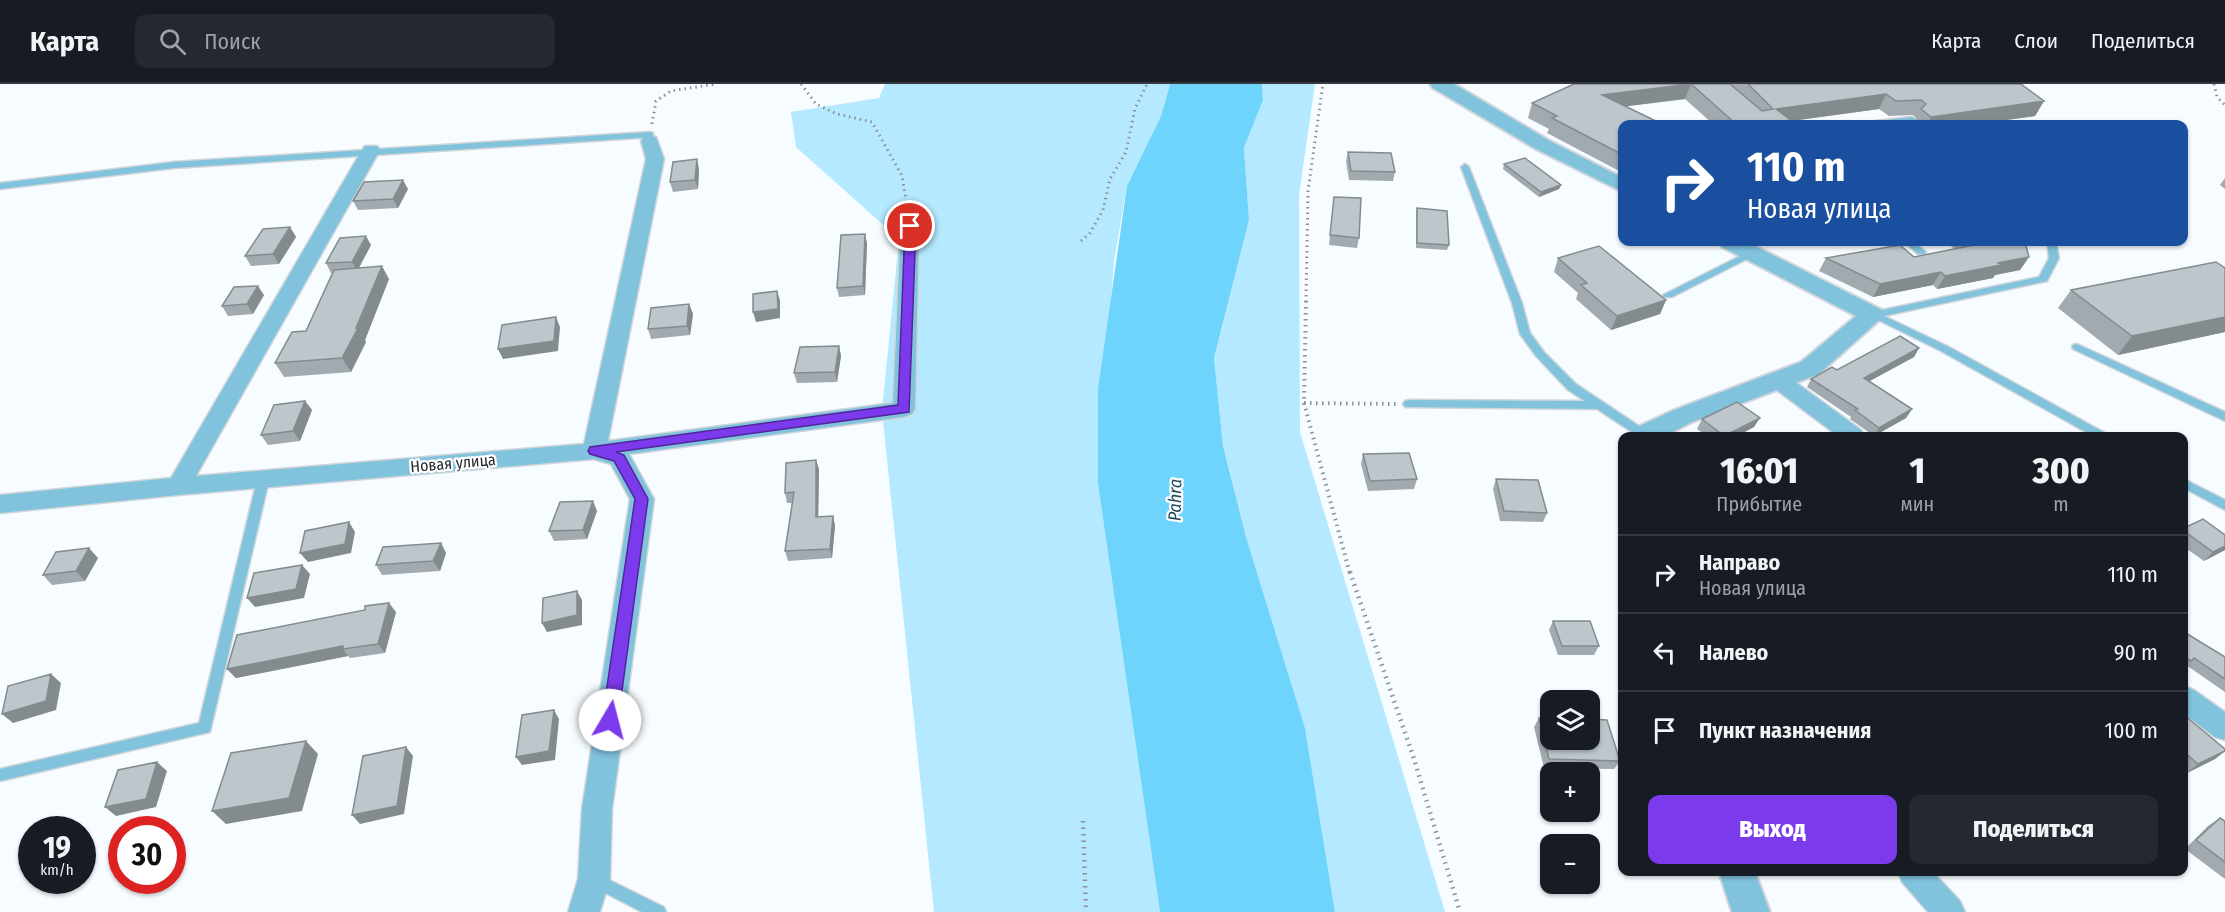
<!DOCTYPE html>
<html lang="ru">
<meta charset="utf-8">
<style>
:root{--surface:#171b24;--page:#242831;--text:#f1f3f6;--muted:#9ea1a6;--line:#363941;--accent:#7c3aed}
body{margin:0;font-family:"Fira Sans Condensed",sans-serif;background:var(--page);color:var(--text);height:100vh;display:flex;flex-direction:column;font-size:22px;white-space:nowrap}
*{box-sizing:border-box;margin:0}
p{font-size:20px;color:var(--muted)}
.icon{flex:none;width:33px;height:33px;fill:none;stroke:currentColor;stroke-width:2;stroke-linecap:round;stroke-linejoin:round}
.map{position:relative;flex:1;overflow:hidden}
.side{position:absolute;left:1618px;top:348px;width:570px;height:444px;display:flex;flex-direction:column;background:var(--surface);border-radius:12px;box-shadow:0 2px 4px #0004}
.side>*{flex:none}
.guide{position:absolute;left:1618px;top:36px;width:570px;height:126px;border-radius:12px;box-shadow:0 2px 4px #0004;background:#1a4fa0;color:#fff;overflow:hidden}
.tools{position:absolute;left:1540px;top:606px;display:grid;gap:12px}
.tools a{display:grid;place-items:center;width:60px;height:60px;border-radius:12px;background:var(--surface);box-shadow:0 2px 4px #0004;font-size:30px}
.speed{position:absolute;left:18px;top:732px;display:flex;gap:12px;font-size:30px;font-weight:700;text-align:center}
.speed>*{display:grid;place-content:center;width:78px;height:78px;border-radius:50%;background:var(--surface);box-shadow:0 2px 4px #0004;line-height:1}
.speed small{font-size:15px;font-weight:400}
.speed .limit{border:9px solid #d22;background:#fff;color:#111}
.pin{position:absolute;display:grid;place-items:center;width:51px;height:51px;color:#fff;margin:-26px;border:3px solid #fff;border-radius:50%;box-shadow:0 2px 6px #0007}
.me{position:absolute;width:66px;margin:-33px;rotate:8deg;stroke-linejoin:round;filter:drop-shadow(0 0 4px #0008)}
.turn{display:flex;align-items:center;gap:21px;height:126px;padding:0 30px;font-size:27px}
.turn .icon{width:78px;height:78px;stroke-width:2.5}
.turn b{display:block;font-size:42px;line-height:51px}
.eta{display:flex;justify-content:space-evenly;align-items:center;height:102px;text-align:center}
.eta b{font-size:36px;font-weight:800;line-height:42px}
.primary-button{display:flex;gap:12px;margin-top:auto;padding:12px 30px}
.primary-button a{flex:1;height:69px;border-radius:12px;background:var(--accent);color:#fff;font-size:24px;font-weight:800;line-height:69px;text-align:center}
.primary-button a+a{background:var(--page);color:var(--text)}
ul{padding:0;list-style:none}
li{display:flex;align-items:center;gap:18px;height:78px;padding:0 30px;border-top:2px solid var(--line)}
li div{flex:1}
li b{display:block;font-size:22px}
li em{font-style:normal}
header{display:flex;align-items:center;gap:36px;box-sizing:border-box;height:84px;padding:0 30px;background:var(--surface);border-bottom:2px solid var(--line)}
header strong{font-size:28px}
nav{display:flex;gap:33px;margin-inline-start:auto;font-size:21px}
.search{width:420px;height:54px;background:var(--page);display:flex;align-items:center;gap:15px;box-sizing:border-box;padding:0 21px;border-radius:12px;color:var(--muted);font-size:22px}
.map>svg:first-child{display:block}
.green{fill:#b5e9ff}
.water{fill:#6fd4fc}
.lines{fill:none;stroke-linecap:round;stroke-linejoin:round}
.service-casing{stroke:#d1d6d9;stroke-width:3}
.minor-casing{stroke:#d1d6d9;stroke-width:3}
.tertiary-casing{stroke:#d1d6d9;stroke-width:4}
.path-far2{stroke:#8d9295;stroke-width:3;stroke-dasharray:1.5 4;stroke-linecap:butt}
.path-far1{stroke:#8d9295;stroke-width:4;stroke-dasharray:1.5 4.5;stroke-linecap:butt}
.path{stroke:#8d9295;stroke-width:4.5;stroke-dasharray:1.5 5;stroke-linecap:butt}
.service{fill:#81c2dd;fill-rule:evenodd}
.minor{fill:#81c2dd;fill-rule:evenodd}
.tertiary{fill:#81c2dd;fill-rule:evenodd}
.wall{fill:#a2aaaf}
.shaded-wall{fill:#848b8e}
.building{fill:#bcc6cb;stroke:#848b8e;stroke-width:1.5}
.route{fill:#7c3aed;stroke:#51269a;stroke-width:1.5}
.labels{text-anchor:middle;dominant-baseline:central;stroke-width:4.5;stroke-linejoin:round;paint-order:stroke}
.street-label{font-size:16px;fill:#262a2c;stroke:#fff}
.water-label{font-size:18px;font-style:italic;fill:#1d495a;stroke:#fff}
</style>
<header>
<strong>Карта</strong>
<div class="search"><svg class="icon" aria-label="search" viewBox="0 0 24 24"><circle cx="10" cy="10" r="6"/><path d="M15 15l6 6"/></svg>Поиск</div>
<nav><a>Карта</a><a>Слои</a><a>Поделиться</a></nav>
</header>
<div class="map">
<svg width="2225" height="828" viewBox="0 0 2225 828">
<rect width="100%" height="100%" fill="#f6fcff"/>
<path class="green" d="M885 0H1170L1161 32 1127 102 1114 177 1098 400 1160 828H934L882 327 899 155 796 63 791 28 879 14Z
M1262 0H1315L1299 111 1300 348 1445 828H1335L1305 644 1246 453 1223 362 1214 274 1249 136 1244 64 1263 16Z"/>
<path class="water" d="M1170 0H1262L1263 16 1244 64 1249 136 1214 274 1223 362 1246 453 1305 644 1335 828H1160L1098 400V305L1127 102 1161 32Z"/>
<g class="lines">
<defs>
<path id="service" d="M1912 33 1916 36 1915 38 1894 40H1872L1876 37Z
M650 48 653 49V53L174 84 0 105V99L174 78Z
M1465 80 1469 83 1522 219 1530 249 1544 268 1576 300 1648 348 1649 352H1638L1597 325 1405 323 1403 320 1405 317 1409 316 1585 317 1568 306 1536 272 1520 250 1512 219 1461 83Z
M1904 158H1913L1926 168 1924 170H1918Z
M2047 158H2056L2059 174 2047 197 1884 232 1949 263 2105 349 2106 352H2093L1941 267 1868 231 1873 228 2039 193 2049 174Z
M1752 166 1755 167V171L1672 213H1664L1663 211Z
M2077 260 2225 328V337L2073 265 2072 263 2073 261Z
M263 392 269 396 210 648 0 697V685L199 639 257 396Z
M2184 395 2225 416V426L2184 404Z
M595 789 664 823 666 828H642L590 801 587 796 590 791Z"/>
<path id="minor" d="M650 52 656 53 664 75 608 357 893 319 901 142 903 138H917L919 142 915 325 912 330 904 333 629 370 654 415 612 725 610 795 600 828H568L578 795 582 725 630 415 611 380 594 375 178 411 0 429V411L171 394 362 66 365 62H377L380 66 196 392 584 360 646 75 641 57 644 53Z
M1778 289 1786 291 1861 346 1864 352H1838L1770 301 1767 296 1770 291Z
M2184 602 2194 606 2225 628V656L2215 653 2184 630Z
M1898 788H1933L1960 817 1965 828H1928L1902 798Z"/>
<path id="tertiary" d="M1430 0H1454L1550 57 1623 94V108L1536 65 1433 4Z
M1719 158H1747L1882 226 1885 231 1819 290 1692 338 1665 352H1630L1633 345 1674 326 1801 278 1856 232 1722 163Z
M1719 788H1755L1770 828H1732Z"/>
</defs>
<use href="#service" class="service-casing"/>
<use href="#minor" class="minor-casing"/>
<use href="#tertiary" class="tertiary-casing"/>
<path class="path-far2" d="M801 0 816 20 837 30 872 38 902 92 908 127
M2214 0 2217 13 2225 21
M652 40 656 17 671 7 716 0
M1081 157 1090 149 1103 126 1110 95 1126 68 1135 25 1147 0
M1306 218 1308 107 1323 0"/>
<path class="path-far1" d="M1306 217 1304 319 1350 490
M1304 319 1397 320"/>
<path class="path" d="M1350 488 1414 675 1460 828
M1083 737 1086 828"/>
<use href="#service" class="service"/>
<use href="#minor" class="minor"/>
<use href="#tertiary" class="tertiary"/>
</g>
<path class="wall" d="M1573 0H2021L2044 17 2035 32 1976 40H1913L1916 34 1913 31 1889 32 1879 25 1791 37 1796 40H1713L1685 15 1625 22 1623 40V89L1547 49 1549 45 1528 34 1532 19Z
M1348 68 1395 88 1393 97 1349 96 1346 77Z
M1504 80 1561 101 1559 105 1539 113 1503 85Z
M699 85 698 105 673 108 670 98Z
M2225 94V105L2220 101Z
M408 105 398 124 358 126 353 117Z
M1334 113 1359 154 1357 164 1329 161Z
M1417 124 1449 161 1447 166 1416 164V129Z
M290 143 296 153 279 180 251 182 245 172Z
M1945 158H2025L2029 173 2020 186 1995 191 1993 194 1937 205 1933 201 1873 213 1819 187 1826 174 1914 173 1955 165Z
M867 159 865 211 839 213 837 204Z
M371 161 359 184 389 195 365 256 366 258 351 288 284 293 275 279 306 247 333 189H331L326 179Z
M1558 174 1666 216 1660 230 1611 246 1576 215 1578 209 1554 188Z
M2225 184V248L2118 271 2058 224 2071 206Z
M264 211 253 230 228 232 222 222Z
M689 220 693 230 690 251 651 255 648 245Z
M839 262 841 272 837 298 797 299 794 289Z
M1919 264 1914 273 1869 297 1912 325 1906 334 1874 352 1850 335 1851 333 1807 303 1811 295 1837 286Z
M305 317 312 326 300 357 268 361 261 351Z
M1702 335 1754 343 1737 352H1707L1697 345Z
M1363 370 1417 395 1414 405 1368 407 1361 380Z
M819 385 818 433 833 432 835 442 832 474 788 477 785 467 792 419H787L785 409Z
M1496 395 1547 429 1543 438 1500 437 1493 405Z
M597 427 587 455 554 457 549 447Z
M2184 444 2225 466 2204 477 2184 463Z
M441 459 446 469 440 487 382 491 376 481Z
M98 474 85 497 52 501 43 491Z
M365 526 396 528 385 569 350 574 348 572 236 594 227 585Z
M1553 537 1599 562 1594 571H1558L1549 546Z
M2184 548 2225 573V608L2186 581 2184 583Z
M2184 631 2225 667 2215 675 2187 689 2184 686Z
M1539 634 1620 677 1614 685 1544 684 1534 643Z
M2220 734 2225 737V795L2185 765 2208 742Z"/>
<path class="shaded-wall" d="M1691 0 1685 15 1597 26 1602 11Z
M1886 10 1879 25 1769 40 1776 25Z
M2044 17 2035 32 1976 40H1927L1931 33Z
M697 75 699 85 698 105 695 96Z
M403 96 408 105 398 124 393 115Z
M1561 101 1559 105 1539 113 1541 108Z
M290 143 296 153 279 180 273 170Z
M865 150 867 159 865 211 863 202Z
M366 152 371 161 357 187 352 178Z
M2029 173 2020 186 1995 191 1993 194 1937 205 1945 192 1998 179Z
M382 182 389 195 365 256 366 258 351 288 342 274 356 244Z
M1941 188 1933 201 1873 213 1880 200Z
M258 202 264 211 253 230 247 220Z
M777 207 780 216V234L756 238 753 228Z
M1666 216 1660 230 1611 246 1617 232Z
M689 220 693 230 690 251 687 242Z
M556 233 560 243 558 267 503 275 498 265Z
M2225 233V248L2118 271 2132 252Z
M839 262 841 272 837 298 835 288Z
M1919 264 1914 273 1859 303 1864 294Z
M305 317 312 326 300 357 293 347Z
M1912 325 1906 334 1874 352 1879 344Z
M1760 334 1754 343 1737 352H1724Z
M816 376 819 385 818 443 816 433Z
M593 417 597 427 587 455 583 446Z
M833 432 835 442 832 474 830 465Z
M349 438 355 448 351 469 308 478 300 469Z
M441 459 446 469 440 487 433 477Z
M2225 462V466L2204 477 2213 468Z
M89 464 98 474 85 497 76 487Z
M302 481 310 490 304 514 255 523 247 514Z
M577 507 582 516V541L547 548 542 539Z
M389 519 396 528 385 569 378 560Z
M343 562V565L348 572 236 594 227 585Z
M51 590 61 599 56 626 13 639 2 630Z
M554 626 559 635 555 676 522 681 516 673Z
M306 657 318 670 302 727 226 740 212 727Z
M406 663 413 672 404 730 360 740 352 731Z
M2225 667 2215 675 2187 689 2198 680Z
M157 678 167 687 156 723 116 732 105 723Z"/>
<path class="building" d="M1574 0H1691L1602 11 1662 40H1623V71L1552 34 1557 32 1532 19Z
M1691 0H1730L1762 27 1773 25 1748 0H2021L2044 17 1931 33 1921 25 1926 20 1921 16 1896 17 1886 10 1776 25 1796 40H1736Z
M1348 68 1391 69 1395 88 1351 87Z
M1525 74 1561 101 1541 108 1504 80Z
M697 75 695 96 670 98 673 78Z
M403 96 393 115 353 117 364 98Z
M1334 113 1361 114 1359 154 1330 151Z
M1417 124 1447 127 1449 161 1417 159Z
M290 143 273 170 245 172 263 145Z
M865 150 863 202 837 204 841 151Z
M366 152 352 178 326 179 340 154Z
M1970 158H2025L2029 173 1998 179 2001 181 1945 192 1941 188 1880 200 1826 174 1900 161 1914 173 1974 161Z
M1599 162 1666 216 1617 232 1581 201 1587 199 1558 174Z
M2216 178 2225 184V233L2132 252 2071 206Z
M382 182 356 244H358L342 274 275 279 292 248 306 247 334 186Z
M258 202 247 220 222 222 234 203Z
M777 207 778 225 753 228V210Z
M689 220 687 242 648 245 651 224Z
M556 233 554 257 498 265 502 241Z
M1900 252 1919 264 1864 294 1912 325 1879 344 1855 326 1858 325 1811 295 1832 283 1837 286Z
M839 262 835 288 794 289 800 263Z
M305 317 293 347 261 351 274 321Z
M1737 318 1760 334 1724 352 1702 335Z
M1409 369 1417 395 1370 397 1363 370Z
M816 376V433L833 432 830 465 785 467 794 408 785 409 786 379Z
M1496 395 1538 396 1547 429 1504 427Z
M593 417 583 446 549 447 560 418Z
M2203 435 2225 451V462L2213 468 2184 447V444Z
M349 438 345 460 300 469 305 447Z
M441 459 433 477 376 481 383 463Z
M89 464 76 487 43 491 56 468Z
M302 481 296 505 247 514 254 489Z
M577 507V531L542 539 543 514Z
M389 519 378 560 343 565V562L227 585 237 551 365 526V522Z
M1553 537H1590L1599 562H1562Z
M2184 548 2225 573V595L2194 574 2191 577 2184 573Z
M51 590 46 617 2 630 8 602Z
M554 626 549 667 516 673 522 631Z
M2184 631 2225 665V667L2198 680 2184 668Z
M1539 634H1551V656H1590V635L1607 636 1620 677 1549 675Z
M306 657 289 714 212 727 231 669Z
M406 663 397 722 352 731 363 672Z
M157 678 146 715 105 723 118 686Z
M2220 734 2225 737V778L2196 756Z"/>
<path class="route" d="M910 139 916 142 909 328 616 368 624 371 648 415 618 636 615 641 610 643 604 641 602 636 635 415 614 377 590 370 588 367 590 363 898 321 905 142Z"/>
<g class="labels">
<g class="street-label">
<text transform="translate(453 379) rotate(-5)">Новая улица</text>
</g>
<g class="water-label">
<text transform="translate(1175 416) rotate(-89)">Pahra</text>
</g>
</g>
</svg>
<div class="tools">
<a><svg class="icon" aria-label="layers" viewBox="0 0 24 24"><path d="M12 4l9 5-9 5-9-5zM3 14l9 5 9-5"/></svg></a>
<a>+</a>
<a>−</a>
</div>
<div class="speed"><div>19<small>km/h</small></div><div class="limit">30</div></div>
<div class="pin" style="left:910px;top:142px;background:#d93025"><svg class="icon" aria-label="arrive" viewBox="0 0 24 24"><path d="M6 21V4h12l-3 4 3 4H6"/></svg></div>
<svg class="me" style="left:610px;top:636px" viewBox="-20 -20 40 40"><circle r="19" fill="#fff"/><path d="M0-13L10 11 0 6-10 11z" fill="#7c3aed"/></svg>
<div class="guide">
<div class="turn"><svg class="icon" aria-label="right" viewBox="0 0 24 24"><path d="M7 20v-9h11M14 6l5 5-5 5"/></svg><div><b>110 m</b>Новая улица</div></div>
</div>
<section class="side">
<div class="eta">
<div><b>16:01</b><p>Прибытие</p></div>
<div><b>1</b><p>мин</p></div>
<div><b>300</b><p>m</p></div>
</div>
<ul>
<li><svg class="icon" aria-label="right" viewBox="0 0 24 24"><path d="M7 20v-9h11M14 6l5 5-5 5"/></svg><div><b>Направо</b><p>Новая улица</p></div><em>110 m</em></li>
<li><svg class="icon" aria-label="left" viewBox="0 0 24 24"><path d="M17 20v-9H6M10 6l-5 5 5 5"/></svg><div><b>Налево</b></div><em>90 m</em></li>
<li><svg class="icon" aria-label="arrive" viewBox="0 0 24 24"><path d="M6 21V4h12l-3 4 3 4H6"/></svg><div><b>Пункт назначения</b></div><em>100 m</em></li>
</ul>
<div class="primary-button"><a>Выход</a><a>Поделиться</a></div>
</section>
</div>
